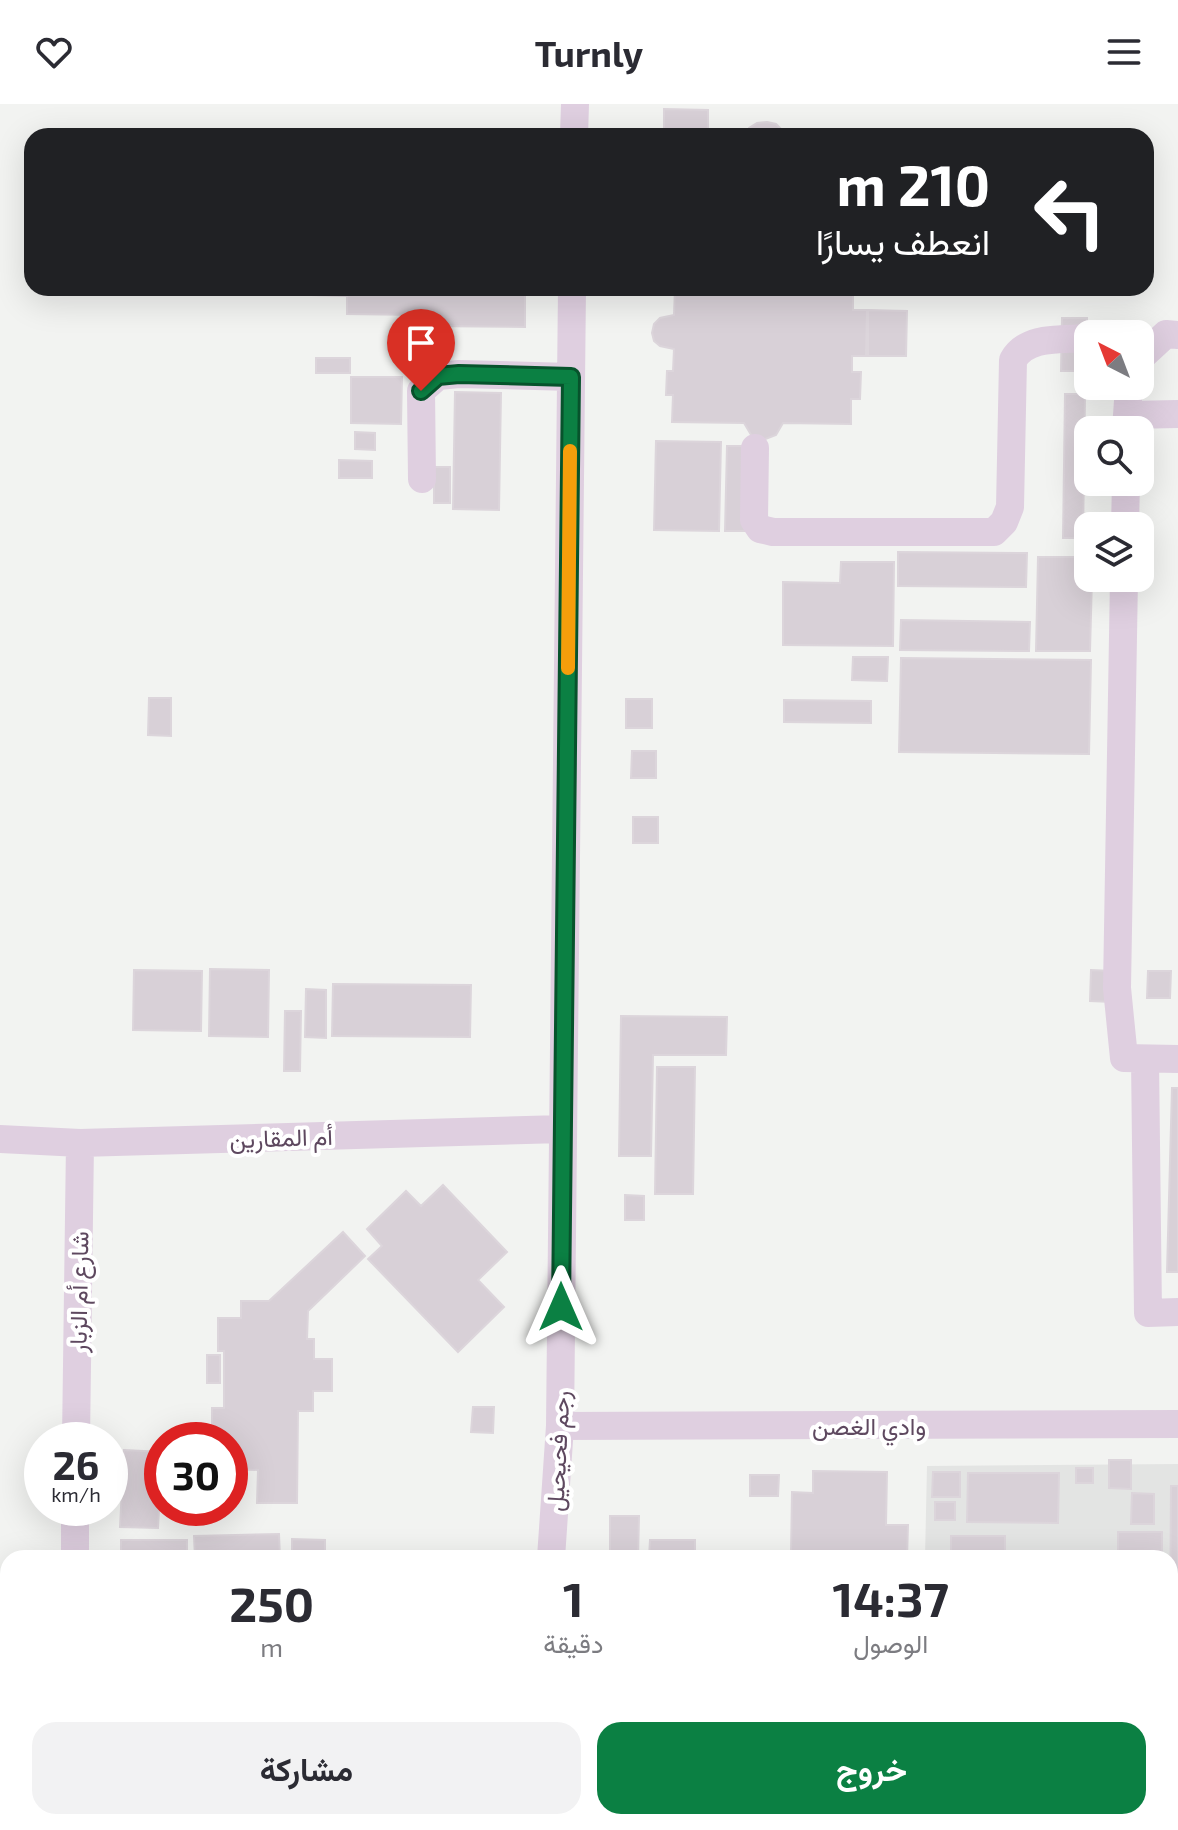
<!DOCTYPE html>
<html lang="ar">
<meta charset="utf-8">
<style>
:root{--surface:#fff;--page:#f2f2f3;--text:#2b2b33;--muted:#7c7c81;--accent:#0b8043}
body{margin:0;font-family:"Exo 2",Vazirmatn,sans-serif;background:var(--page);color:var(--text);direction:rtl;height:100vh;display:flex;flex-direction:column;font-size:30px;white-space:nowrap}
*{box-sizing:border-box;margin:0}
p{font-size:26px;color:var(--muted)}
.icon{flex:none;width:44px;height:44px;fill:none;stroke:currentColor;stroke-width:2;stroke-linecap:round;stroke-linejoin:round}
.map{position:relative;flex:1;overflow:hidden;direction:ltr}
.drawer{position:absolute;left:0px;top:1446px;width:1178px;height:280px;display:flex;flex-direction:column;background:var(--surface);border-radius:24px 24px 0 0;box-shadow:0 8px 32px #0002;direction:rtl}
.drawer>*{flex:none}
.top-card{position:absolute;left:24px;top:24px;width:1130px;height:168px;border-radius:24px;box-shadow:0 8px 32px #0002;direction:rtl;background:#202124;color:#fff;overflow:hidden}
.needle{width:52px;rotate:318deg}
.buttons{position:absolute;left:1074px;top:216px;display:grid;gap:16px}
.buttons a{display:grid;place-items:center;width:80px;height:80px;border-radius:16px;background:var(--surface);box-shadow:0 8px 32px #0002;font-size:40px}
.speed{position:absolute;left:24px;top:1318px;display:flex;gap:16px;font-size:40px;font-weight:700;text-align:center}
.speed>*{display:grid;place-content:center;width:104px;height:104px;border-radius:50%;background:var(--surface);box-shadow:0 8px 32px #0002;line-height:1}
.speed small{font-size:20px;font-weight:400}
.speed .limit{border:12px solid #d22;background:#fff;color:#111}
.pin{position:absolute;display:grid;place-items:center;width:68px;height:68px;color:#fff;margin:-82px -34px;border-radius:50% 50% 50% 0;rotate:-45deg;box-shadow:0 0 8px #0007}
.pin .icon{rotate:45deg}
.me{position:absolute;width:88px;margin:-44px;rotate:0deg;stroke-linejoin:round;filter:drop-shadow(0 0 6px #0008)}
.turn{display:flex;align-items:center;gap:28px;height:168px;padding:0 32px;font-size:36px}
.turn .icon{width:104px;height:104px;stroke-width:2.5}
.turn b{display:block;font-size:56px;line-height:68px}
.eta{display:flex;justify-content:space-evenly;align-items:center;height:136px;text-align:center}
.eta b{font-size:48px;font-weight:700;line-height:56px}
.action{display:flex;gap:16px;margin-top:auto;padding:16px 32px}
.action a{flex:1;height:92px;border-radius:24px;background:var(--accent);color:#fff;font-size:32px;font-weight:700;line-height:92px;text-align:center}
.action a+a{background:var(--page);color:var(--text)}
header{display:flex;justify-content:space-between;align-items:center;height:104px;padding:0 32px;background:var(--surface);font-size:36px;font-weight:700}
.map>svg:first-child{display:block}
.education{fill:#e3e4e3}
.building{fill:#d8d0d7;stroke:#dcd5db;stroke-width:2}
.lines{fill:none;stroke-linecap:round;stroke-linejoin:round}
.minor{stroke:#dfcfe0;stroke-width:28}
.route-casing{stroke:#07532c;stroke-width:20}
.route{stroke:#0b8043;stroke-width:14}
.slow{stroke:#f59e0b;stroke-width:14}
.labels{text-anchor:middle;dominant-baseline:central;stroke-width:8;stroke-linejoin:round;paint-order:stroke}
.street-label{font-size:24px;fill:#5e485f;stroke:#fff}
</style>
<header><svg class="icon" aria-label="menu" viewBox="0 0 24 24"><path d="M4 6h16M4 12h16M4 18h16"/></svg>Turnly<svg class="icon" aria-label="heart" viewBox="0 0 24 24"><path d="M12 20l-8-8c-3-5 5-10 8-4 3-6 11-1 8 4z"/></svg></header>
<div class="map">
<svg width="1178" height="1726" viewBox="0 0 1178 1726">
<rect width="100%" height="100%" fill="#f2f3f1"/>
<path class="education" d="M1178 1360V1693H1170V1454H925L927 1362Z"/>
<path class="building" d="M664 5 708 6V32H664Z
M767 18 776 20 788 32H744L749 24 757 19Z
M312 184H525V223L424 222V211L347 210V192L312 191Z
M675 184H863V189L853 188V206H867L866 252H852V268H861L860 295H851V320L783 319 776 331 763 336 753 334 744 319 672 318 673 291H666L667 267H673L674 245 660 242 654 237 652 229 654 220 660 214 674 211Z
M868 206 907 207 906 252H868Z
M1062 214H1087V267H1061Z
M316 254H350V269H316Z
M351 273H402L401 320 351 319Z
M455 288 501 289 499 406 453 405Z
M1065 290H1085L1083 434H1063Z
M355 328 375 329V346L355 345Z
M656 337 721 338 719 427 654 426Z
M727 342H750L748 427H725Z
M339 356 372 357V374H339Z
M434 363H450V399H434Z
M898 448 1027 449 1026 483 898 482Z
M1038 453H1088V474H1092L1090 547H1036Z
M841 458H894L893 542 783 541V478L840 479Z
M901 516 1030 518 1029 547 900 546Z
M853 553H888L887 577 852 576Z
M901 554 1091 556 1089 650 899 648Z
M149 594H171V632L148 631Z
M626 595H652V624H626Z
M784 596 871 597V619L784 618Z
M632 647H656V674H631Z
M633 713H658V739H633Z
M210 865 269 866 268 933 209 932Z
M134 866 202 867 201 927 133 926Z
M1091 866 1112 867V898L1090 897Z
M1148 867H1171L1170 894H1147Z
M333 880 471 881 470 933 332 932Z
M306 885 326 886V934L305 933Z
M285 907H301L300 967H284Z
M621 912 727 913 726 951H653L651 1052H619Z
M657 963H695L693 1090H655Z
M1172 984H1178V1168H1167Z
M443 1081 507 1148 478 1176 504 1203 458 1248 368 1155 382 1142 367 1125 406 1087 421 1102Z
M625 1091 644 1092V1116H625Z
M343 1128 365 1152 308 1207 307 1235H314V1255H332V1287H313V1307H298L297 1399H257L258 1366 230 1365V1336H223V1331H212V1304H224V1247H218V1214H241V1197H269Z
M207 1251H220V1279H207Z
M473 1303H494L493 1329 471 1328Z
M124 1346 162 1348 158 1424 120 1423Z
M1109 1356H1131V1385L1109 1384Z
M1076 1364H1093V1379H1076Z
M813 1367 887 1368 886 1421H908L907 1454H785V1450H791L792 1388 813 1389Z
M933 1368H960V1393H932Z
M968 1369H1059L1058 1419 967 1418Z
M750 1371H779L778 1392H750Z
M1171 1382H1178V1525H1170Z
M1132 1389 1154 1390V1420H1131Z
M935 1398H955V1416H935Z
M610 1412H639L638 1454H610Z
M1118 1428H1162V1454L1118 1453Z
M279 1430 280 1454H195L194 1432Z
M951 1432H1005V1454H951Z
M292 1435 325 1436V1454H292Z
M121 1436H187V1454H121Z
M650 1436H695V1454H649Z
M0 1518H8L7 1572H0Z
M1170 1597H1178V1620H1170Z
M1170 1628H1178V1649H1170Z
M1170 1656H1178V1677H1170Z
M0 1681H8V1718H30V1722H0Z"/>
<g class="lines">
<path class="minor" d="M574 32 575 0
M1140 254 1166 230 1178 231
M1127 311 1178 310
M1126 326 1129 282
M755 344 754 416 760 425 773 428H994L1004 418 1010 403 1013 256C1027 231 1062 236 1088 234
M422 375 421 287 438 272 459 270 571 273
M1125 422 1126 378
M1124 474 1117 884 1124 954 1178 955
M1145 955 1148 1209 1178 1208
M0 1035 80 1039 562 1025
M560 1322 1178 1320
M76 1336 80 1039
M75 1454V1404
M551 1454 560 1322 572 184
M551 1719 707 1726
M71 1726V1718"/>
</g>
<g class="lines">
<defs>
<path id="route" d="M421 287 438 272 459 270 571 273 561 1203"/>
</defs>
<use href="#route" class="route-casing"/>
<use href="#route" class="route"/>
<path class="slow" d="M568 564 570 347"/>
</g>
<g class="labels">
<g class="street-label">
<text transform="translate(281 1033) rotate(-2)">أم المقارين</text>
<text transform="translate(78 1188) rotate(-89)">شارع أم الزبار</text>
<text x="869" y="1321">وادي الغصن</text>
<text transform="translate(557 1347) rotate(-87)">رجم فحيحيل</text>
</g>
</g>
</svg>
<div class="buttons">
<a><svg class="needle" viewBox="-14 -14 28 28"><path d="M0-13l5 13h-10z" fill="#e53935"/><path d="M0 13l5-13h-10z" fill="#7c7c81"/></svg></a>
<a><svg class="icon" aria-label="search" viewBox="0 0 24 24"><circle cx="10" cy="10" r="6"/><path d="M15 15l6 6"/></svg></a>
<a><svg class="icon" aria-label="layers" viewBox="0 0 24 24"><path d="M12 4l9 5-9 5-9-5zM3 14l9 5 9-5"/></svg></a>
</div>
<div class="speed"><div>26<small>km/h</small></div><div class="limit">30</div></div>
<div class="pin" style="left:421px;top:287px;background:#d93025"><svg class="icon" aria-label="arrive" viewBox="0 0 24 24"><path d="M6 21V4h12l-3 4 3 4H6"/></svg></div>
<svg class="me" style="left:561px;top:1203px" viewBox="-20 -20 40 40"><path d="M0-17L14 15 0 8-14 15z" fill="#0b8043" stroke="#fff" stroke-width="4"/></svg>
<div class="top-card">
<div class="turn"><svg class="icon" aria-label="left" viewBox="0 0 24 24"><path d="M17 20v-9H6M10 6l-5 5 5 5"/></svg><div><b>210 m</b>انعطف يسارًا</div></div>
</div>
<section class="drawer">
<div class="eta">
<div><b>14:37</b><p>الوصول</p></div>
<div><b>1</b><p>دقيقة</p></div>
<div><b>250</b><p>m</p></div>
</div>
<div class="action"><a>خروج</a><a>مشاركة</a></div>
</section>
</div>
